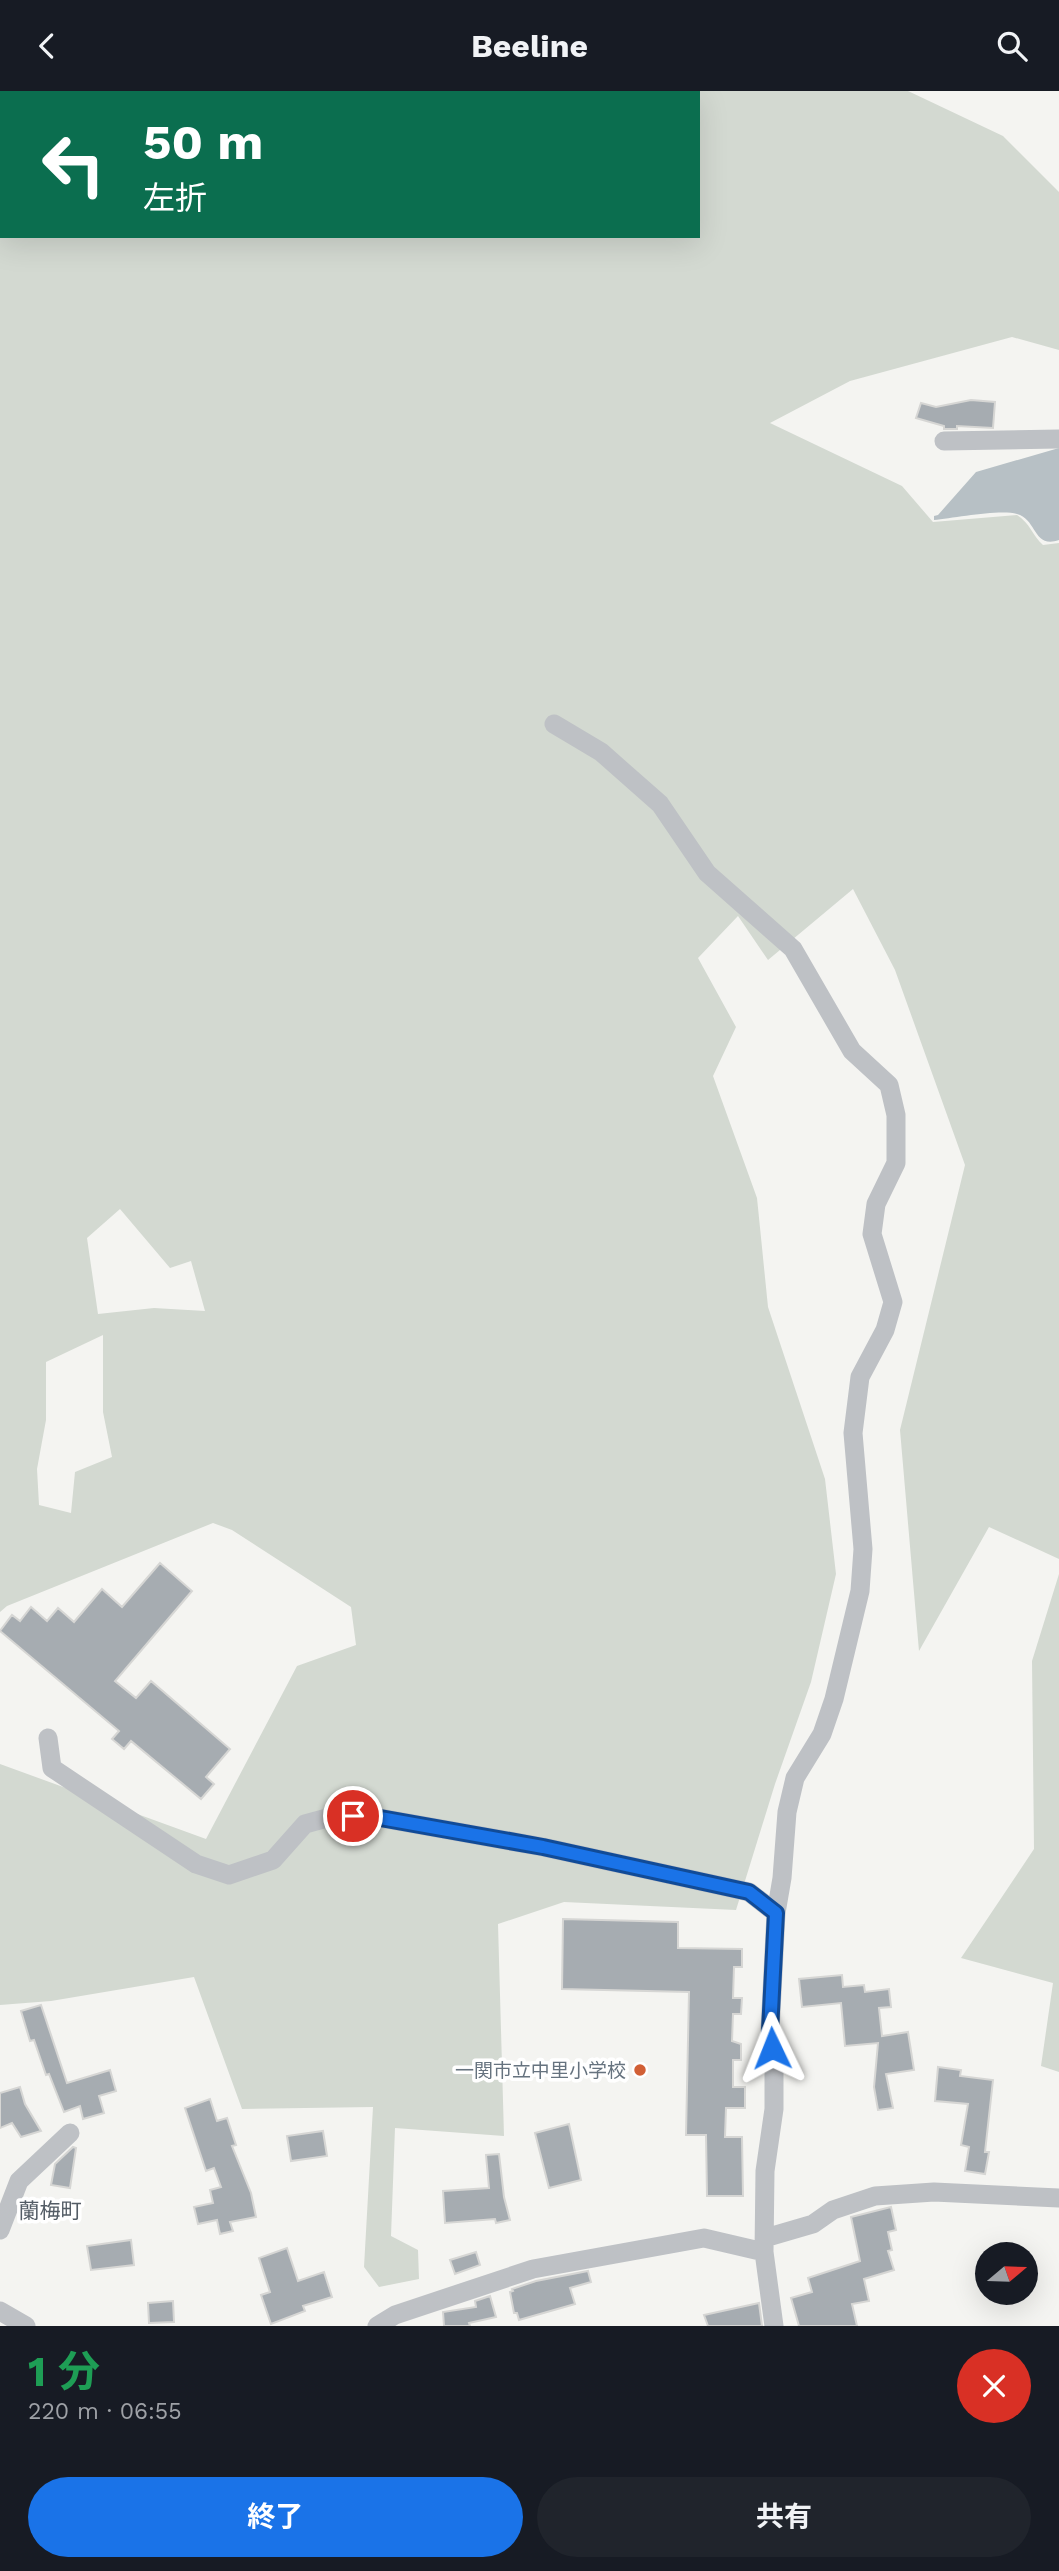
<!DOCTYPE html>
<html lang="ja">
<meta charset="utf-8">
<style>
:root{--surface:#171b24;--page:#20242c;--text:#f1f3f6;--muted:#9ea1a6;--accent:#1a73e8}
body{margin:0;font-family:"Work Sans","Noto Sans JP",sans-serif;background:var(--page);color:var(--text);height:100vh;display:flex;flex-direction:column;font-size:26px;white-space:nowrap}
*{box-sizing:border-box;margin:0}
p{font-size:23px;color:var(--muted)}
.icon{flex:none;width:38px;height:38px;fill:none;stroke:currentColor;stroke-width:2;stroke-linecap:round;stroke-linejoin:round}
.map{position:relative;height:2235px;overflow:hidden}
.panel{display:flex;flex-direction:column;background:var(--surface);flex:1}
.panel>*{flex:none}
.guide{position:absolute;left:0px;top:0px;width:700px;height:147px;box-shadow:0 7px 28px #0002;background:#0b6e4f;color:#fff;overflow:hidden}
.needle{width:46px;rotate:71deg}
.fabs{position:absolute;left:975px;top:2151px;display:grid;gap:14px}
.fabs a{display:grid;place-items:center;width:63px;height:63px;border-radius:50%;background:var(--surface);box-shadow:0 7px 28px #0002;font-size:35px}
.pin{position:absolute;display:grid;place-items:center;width:60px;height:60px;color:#fff;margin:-30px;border:4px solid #fff;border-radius:50%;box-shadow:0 2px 7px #0007}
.me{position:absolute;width:77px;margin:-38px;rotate:358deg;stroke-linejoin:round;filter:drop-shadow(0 0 5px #0008)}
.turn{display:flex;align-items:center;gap:24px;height:147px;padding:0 28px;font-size:32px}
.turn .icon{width:91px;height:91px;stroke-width:2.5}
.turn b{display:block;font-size:49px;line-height:60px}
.round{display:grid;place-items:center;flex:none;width:74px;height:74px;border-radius:37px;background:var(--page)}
.head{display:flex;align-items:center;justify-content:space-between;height:119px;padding:0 28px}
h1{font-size:42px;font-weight:700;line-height:52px;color:#1e9e55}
.cta{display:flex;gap:14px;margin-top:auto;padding:14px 28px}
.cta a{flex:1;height:80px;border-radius:42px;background:var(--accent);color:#fff;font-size:28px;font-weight:700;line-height:80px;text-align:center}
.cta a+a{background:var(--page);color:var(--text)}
header{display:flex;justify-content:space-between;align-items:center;height:91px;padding:0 28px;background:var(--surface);font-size:32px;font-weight:700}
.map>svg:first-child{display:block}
.green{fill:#d3d9d1;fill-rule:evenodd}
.water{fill:#b7c0c5}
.building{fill:#a6acb1;stroke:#d6d6d4;stroke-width:2}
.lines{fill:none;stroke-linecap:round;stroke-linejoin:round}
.minor{stroke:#bec1c5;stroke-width:19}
.route-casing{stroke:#114b97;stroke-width:18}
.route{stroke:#1a73e8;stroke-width:12}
.poi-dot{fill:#d15f35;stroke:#fff;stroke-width:2.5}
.labels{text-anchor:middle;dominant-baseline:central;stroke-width:7;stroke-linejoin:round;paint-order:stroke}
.poi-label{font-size:19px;fill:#66737f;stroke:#fff;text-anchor:end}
.neighbourhood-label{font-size:21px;fill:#535c65;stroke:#fff}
</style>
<header><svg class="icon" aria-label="back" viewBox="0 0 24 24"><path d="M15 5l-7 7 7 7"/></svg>Beeline<svg class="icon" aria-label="search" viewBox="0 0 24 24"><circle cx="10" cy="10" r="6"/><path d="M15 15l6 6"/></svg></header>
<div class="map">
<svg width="1059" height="2235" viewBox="0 0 1059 2235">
<rect width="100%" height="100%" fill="#f4f4f1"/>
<path class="green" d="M0 0H908L1003 45 1059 101V259L1012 246 850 290 770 332 902 395 933 431 1017 424C1030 432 1032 444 1043 454L1059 452V1468L989 1436 919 1560 900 1339 965 1074 895 879 853 798 768 869 738 825 698 867 736 936 713 985 757 1107 768 1216 825 1388 836 1483 811 1591 775 1693 736 1819 564 1811 498 1833 504 2045 395 2037 391 2145 418 2159 419 2188 379 2196 364 2176 373 2016 242 2018 194 1886 51 1910 0 1914V1673L206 1748 297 1575 356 1554 351 1516 232 1439 213 1432 7 1515 0 1521ZM2 2H698V145H2ZM120 1118 170 1177 191 1170 205 1220 154 1217 98 1223 87 1147ZM103 1244V1321L112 1366 75 1381 71 1422 39 1414 37 1378 46 1329V1271Z
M1059 1483V1981L1041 1975 1053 1892 961 1867 1034 1758 1032 1570Z"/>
<path class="water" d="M1059 357V449C1033 458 1037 428 1017 423 1000 418 954 427 934 429V425L938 424 976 381Z"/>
<path class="building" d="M971 309 995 311 993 337 957 335V338H944V335L916 327 921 312 936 316Z
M160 1472 192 1500 115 1590 136 1607 151 1590 230 1658 206 1686 214 1693 201 1708 131 1650 124 1658 112 1648 119 1640 0 1540 12 1524 20 1530 31 1516 47 1530 58 1517 74 1531 102 1498 122 1516Z
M563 1828 678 1831V1857L742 1858V1876H734L733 1907H742L741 1923H733L732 1950 741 1953V1969H733V1996H745V2017H726L725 2046H742L743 2105H707L706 2044H686L689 1901 562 1898Z
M842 1884 843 1896 864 1894 865 1901 889 1898 891 1916 879 1917 882 1945 908 1941 914 1979 886 1983 893 2017 878 2019 874 1996 878 1952 845 1955 841 1912 802 1916 799 1888Z
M41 1914 67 1992 110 1979 116 2000 99 2005 104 2022 83 2028 80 2015 64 2021 49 1983 46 1984 34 1949 30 1950 21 1920Z
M938 1976 961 1979 960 1985 993 1989 985 2061H989L985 2083 965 2080 969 2056 961 2054 968 2013 935 2010Z
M20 1996 25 2013 41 2040 21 2046 12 2032 0 2037V2002Z
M210 2008 217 2030 227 2027 236 2054 232 2055 251 2102 256 2126 230 2131 233 2140 220 2143 217 2129 198 2133 194 2116 213 2112 210 2099 221 2096 214 2077 206 2080 185 2017Z
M569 2033 581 2089 549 2097 535 2042Z
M323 2040 327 2065 291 2070 287 2045Z
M73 2056 76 2057 70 2097 51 2094 55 2073Z
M499 2063 504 2106 510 2129 496 2132 495 2128 445 2132 443 2100 489 2097 486 2064Z
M891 2116 896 2139 888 2141 892 2159 888 2160 894 2179 864 2188 869 2210 852 2213 857 2235H799L791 2207 812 2201 808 2187 860 2170 851 2126Z
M131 2149 134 2174 91 2179 87 2155Z
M287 2157 298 2190 324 2181 332 2206 303 2215 305 2220 271 2233 261 2204 270 2201 259 2167Z
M476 2161 480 2174 455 2183 450 2169Z
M588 2180 591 2191 570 2197 575 2213 519 2229 517 2222H514L510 2201 513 2200 512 2198 536 2190Z
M490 2205 496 2226 469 2232 470 2235H444L443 2221 476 2216 475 2210Z
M173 2210 174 2231 149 2232 148 2212Z
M759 2212 762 2235H708L704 2224Z"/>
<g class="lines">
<path class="minor" d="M944 350 1059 348
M554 633 601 661 660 713 707 782 793 858 852 960 889 994 896 1024V1072L876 1113 872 1143 893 1211 885 1239 860 1286 853 1342 863 1458 860 1500 834 1608 822 1643 795 1687 787 1721 782 1787 776 1822 770 1940 774 1974V2018L765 2080 764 2161 774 2235
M48 1647 52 1677 196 1773 229 1784 273 1769 305 1733 338 1724 369 1725 543 1756 749 1801 776 1822
M0 2139 19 2090 70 2042
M765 2147 813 2133 833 2119 875 2105 934 2101 1059 2107
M0 2220 26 2235
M377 2235 395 2224 533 2178 704 2147 764 2161"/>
</g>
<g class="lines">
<defs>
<path id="route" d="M353 1725H369L543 1756 749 1801 776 1822 770 1940 772 1957"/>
</defs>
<use href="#route" class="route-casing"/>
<use href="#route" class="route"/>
</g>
<circle class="poi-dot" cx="640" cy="1979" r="7"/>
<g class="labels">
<g class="poi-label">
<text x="626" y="1979">一関市立中里小学校</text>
</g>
<g class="neighbourhood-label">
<text x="50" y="2119">蘭梅町</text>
</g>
</g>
</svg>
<div class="fabs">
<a><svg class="needle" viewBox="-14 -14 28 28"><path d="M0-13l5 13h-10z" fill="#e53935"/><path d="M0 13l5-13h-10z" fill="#9ea1a6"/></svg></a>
</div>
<div class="pin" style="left:353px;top:1725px;background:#d93025"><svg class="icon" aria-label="arrive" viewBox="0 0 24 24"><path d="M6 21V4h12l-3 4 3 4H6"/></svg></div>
<svg class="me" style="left:772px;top:1957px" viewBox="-20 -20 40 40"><path d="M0-17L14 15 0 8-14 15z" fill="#1a73e8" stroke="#fff" stroke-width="4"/></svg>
<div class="guide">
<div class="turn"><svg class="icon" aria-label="left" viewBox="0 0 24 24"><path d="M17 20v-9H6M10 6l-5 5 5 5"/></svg><div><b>50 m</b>左折</div></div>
</div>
</div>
<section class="panel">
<div class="head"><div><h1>1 分</h1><p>220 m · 06:55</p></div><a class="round" style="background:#d93025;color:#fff"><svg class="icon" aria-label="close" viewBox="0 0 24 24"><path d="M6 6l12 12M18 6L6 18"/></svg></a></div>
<div class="cta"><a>終了</a><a>共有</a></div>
</section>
